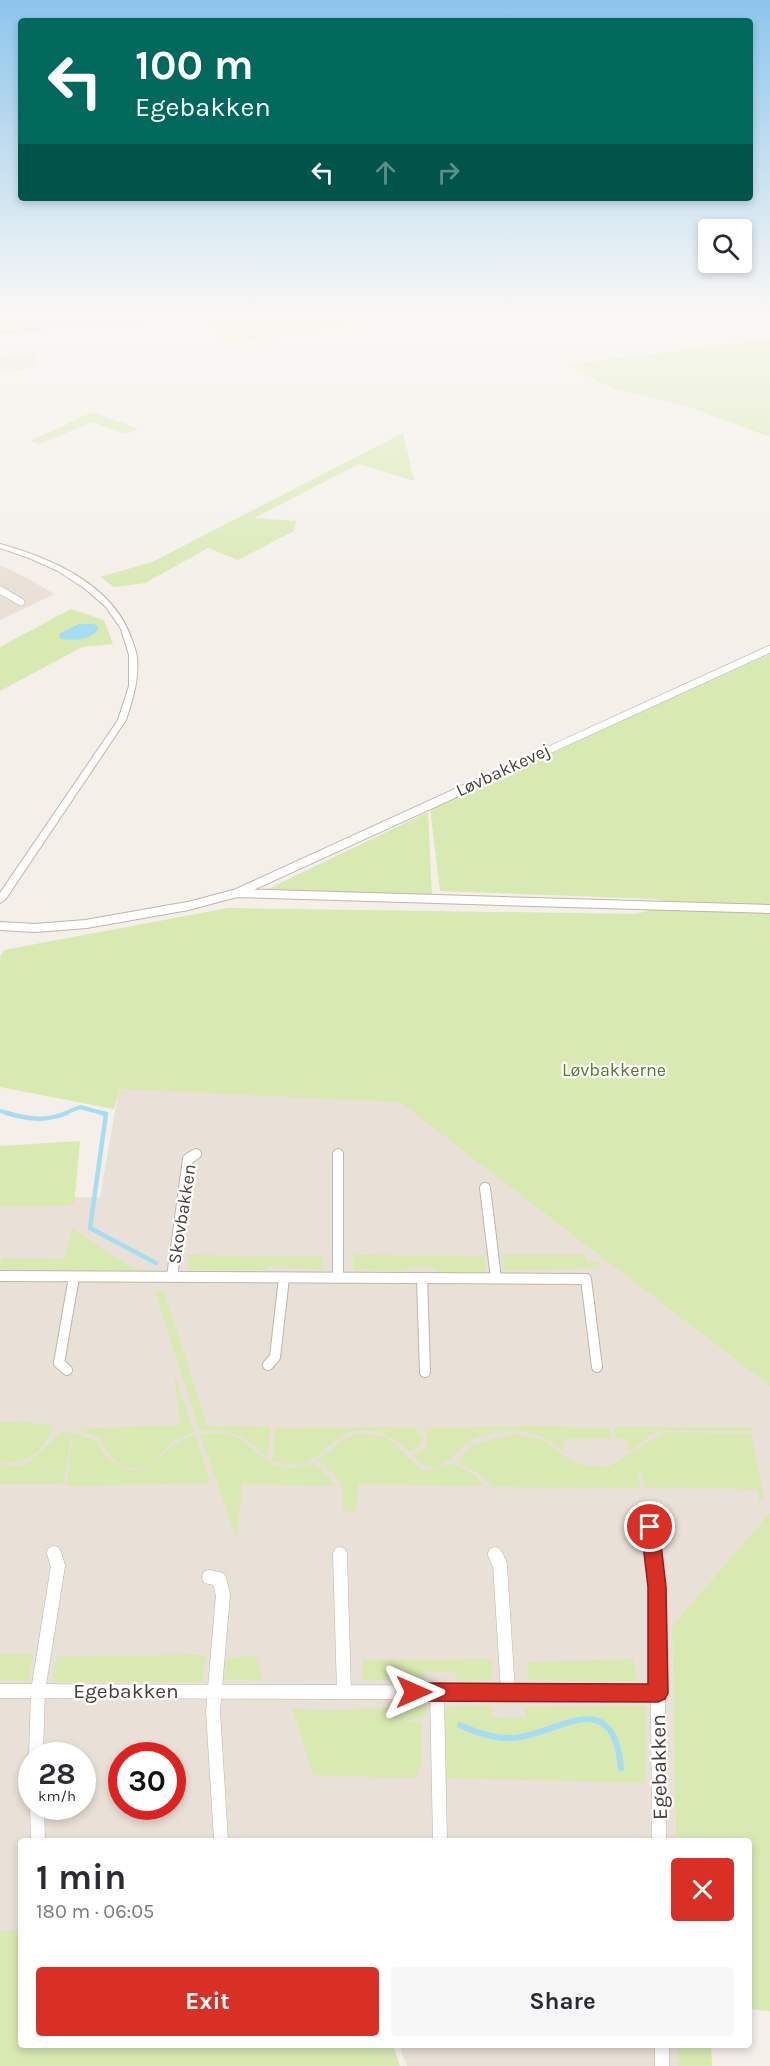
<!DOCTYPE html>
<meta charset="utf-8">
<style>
:root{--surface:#fff;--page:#f7f7f7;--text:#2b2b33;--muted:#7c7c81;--accent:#d93025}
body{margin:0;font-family:Karla,sans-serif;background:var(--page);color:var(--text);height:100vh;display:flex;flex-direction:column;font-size:22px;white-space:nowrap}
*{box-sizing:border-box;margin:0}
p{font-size:20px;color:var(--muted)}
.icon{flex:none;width:33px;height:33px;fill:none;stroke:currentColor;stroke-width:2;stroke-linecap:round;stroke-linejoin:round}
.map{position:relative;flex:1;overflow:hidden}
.details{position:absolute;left:18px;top:1838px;width:734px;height:210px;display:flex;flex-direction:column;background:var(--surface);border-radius:6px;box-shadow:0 3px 9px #0003}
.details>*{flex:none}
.hud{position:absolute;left:18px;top:18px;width:735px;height:183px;border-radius:6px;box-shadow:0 3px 9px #0003;background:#00695c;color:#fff;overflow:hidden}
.controls{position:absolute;left:698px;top:219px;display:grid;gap:12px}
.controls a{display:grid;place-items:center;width:54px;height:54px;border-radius:6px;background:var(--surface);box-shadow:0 3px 9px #0003;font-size:30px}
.speed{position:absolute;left:18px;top:1742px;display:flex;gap:12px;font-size:30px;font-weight:700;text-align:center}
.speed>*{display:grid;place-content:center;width:78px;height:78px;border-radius:50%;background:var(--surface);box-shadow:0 3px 9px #0003;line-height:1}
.speed small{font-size:15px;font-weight:400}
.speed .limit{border:9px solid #d22;background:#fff;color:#111}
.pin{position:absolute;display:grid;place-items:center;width:51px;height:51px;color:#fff;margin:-26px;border:3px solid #fff;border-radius:50%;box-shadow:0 2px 6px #0007}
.me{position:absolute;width:66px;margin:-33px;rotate:90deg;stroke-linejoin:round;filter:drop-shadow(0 0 4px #0008)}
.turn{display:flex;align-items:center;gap:21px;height:126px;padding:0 18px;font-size:27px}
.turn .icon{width:78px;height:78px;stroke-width:2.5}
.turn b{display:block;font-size:42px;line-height:51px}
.lanes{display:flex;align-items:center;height:57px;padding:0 18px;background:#0003;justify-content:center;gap:30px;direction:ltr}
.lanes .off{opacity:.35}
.round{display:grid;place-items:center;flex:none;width:63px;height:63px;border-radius:6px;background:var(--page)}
.overview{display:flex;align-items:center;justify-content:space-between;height:102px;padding:0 18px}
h1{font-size:36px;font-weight:700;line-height:45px}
.primary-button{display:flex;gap:12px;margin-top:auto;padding:12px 18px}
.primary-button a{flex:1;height:69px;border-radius:6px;background:var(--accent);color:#fff;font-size:24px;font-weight:700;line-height:69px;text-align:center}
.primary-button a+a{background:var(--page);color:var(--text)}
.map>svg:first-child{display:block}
.residential{fill:#e9e0d7;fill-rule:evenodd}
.green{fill:#d8e9b1}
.water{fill:#a5def2}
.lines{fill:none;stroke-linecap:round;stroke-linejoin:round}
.stream-far3{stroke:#a5def2;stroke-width:2}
.stream-far2{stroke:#a5def2;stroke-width:4}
.stream-far1{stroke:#a5def2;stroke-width:4.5}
.stream{stroke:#a5def2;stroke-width:6}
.minor-far3-casing{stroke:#c0b5ab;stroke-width:8}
.minor-far2-casing{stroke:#c0b5ab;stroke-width:10}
.minor-far1-casing{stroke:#c0b5ab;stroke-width:12}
.minor-casing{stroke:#c0b5ab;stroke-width:15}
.tertiary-casing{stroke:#c0b5ab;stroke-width:2}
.minor-far3{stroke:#fff;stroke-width:7}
.minor-far2{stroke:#fff;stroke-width:8}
.minor-far1{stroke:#fff;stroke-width:10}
.minor{stroke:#fff;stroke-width:14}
.tertiary{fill:#fff;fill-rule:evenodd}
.route{fill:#d93025;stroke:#8d1f18;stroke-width:1.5}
.labels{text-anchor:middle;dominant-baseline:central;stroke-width:4.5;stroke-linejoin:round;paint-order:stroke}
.street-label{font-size:18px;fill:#483f37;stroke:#fff}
.park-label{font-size:18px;fill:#557c29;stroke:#fff}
.near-street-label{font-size:21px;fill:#483f37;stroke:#fff}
</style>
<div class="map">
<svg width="770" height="2066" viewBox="0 0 770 2066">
<rect width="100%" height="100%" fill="#f4efe9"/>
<path class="residential" d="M31 353 40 367 0 373V358Z
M0 565 31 580 54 594 0 620Z
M119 1089 400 1101 770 1386V1512L672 1626 676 1840H21V1931H0V1198L100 1197ZM32 1755H82V1806H32ZM122 1755H172V1806H122Z
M399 2045H679V2066H407Z"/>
<path class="green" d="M0 312H459L229 343 197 320 111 328 48 329 0 335Z
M770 339V437L689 407 614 389 564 365Z
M92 412 139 429 125 434 93 422 39 444 30 441Z
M403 433 414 481 359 464 254 518 296 521 294 531 238 560 208 548 145 583 114 587 100 577 152 562Z
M71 609 104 620 113 644 82 647 0 691V647Z
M770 654V1386L400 1102 120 1089 114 1109 0 1087V957L4 950 228 908 636 914 676 903 655 899 440 891 430 808Z
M428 812 432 896 268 889Z
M80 1141 74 1205 0 1207V1146Z
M73 1228 115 1258 141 1271 0 1269 2 1258 64 1259Z
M189 1255 323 1257V1270L268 1266 267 1270H187Z
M353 1255 485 1256V1273L436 1274 435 1267H408V1271L353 1270Z
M503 1255H586L587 1262H598L599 1268 503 1271Z
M155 1291H164L207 1426 270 1427 268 1458C243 1435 235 1429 200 1431Z
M173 1371 194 1432C188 1435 179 1437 173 1442 166 1447 161 1456 153 1461 127 1479 109 1459 99 1437L74 1429 181 1425Z
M20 1421 52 1426C48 1449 22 1469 0 1460V1423Z
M545 1426 610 1429 611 1439H566L562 1450C537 1427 500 1425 470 1441 450 1452 440 1485 413 1455L425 1448 428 1438 424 1428Z
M392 1427 416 1428 423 1439 419 1447 410 1452C393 1434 366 1422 342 1436 327 1444 318 1461 300 1464 290 1466 281 1463 272 1461L275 1428Z
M614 1427H750L751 1431 665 1430 653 1433 630 1451 626 1439H615Z
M62 1432 72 1433 63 1484H0V1463C28 1478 42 1445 62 1432Z
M665 1432 751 1434 764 1498 759 1502 757 1489 644 1487 642 1472 638 1473 640 1488 493 1487 478 1473 457 1462 472 1445 514 1434 543 1440 571 1461 587 1466 608 1467Z
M73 1433 97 1441C102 1454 106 1458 117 1465 144 1481 158 1455 178 1442 183 1439 190 1437 195 1435L210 1483 67 1486Z
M219 1433C262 1435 256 1483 315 1463L337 1486 242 1484 237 1540 200 1435Z
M359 1433 387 1437 419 1468 429 1471 454 1464 477 1476 483 1486 358 1484 356 1512H343C345 1482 341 1479 318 1460L346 1438Z
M770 1512V2011L749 2009 748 1840H676L672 1626Z
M0 1654H33L29 1681 0 1680Z
M206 1655 202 1682H52L57 1656Z
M255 1655 263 1680H224L227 1659Z
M492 1659V1679L457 1681 455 1672 424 1671V1680H363L362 1660Z
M633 1659 637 1681 528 1680V1662Z
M426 1705 427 1715 403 1722H421V1769L418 1770 417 1778 313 1775 292 1708 330 1711Z
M491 1706 492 1718 526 1717 525 1707 646 1706 645 1783 446 1778 445 1707Z
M0 1931H21V2044L393 2045 400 2066H0Z
M679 2045H711L712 2066H679Z"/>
<path class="water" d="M79 624H94L99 628C92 640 75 641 61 639L59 634Z"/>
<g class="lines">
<path class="stream-far3" d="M0 333 56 327 106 328 195 318"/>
<path class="stream-far2" d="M0 1111 11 1114
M63 1114 80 1107 106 1114"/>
<path class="stream-far1" d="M6 1113C29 1119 44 1122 67 1113
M101 1113 106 1114 90 1228 156 1263"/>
<path class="stream" d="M460 1725C477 1733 494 1739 513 1738 558 1735 613 1682 621 1768"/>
<defs>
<path id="minor-far3" d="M0 590 21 602
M479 782 770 649"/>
<path id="minor-far2" d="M237 893 770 909
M0 926 35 928 86 924 188 906 237 893 482 781"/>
<path id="minor-far1" d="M338 1154V1278
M485 1188 496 1278
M0 1276 586 1279 597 1367
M172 1277 188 1159 196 1154
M422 1278 425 1372
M268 1365 275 1357 284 1278
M67 1370 59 1363 74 1277
M650 1527 651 1535"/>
<path id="minor" d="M651 1533 657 1587 659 1840
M340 1554 344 1692
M495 1554 500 1565 508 1692
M209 1577 219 1579 223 1595 213 1711 221 1840
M0 1691 658 1693
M437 1692 440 1840
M36 1755 38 1691 58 1566 54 1553
M37 1806 38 1840
M662 2044V2066"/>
<path id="tertiary" d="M0 544C51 558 114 585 132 640 134 645 136 651 137 657 139 680 133 699 126 720L5 900 0 903V893L118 720 129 686V655L121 629 106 607 84 588 58 571 29 558 0 548Z"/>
</defs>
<use href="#minor-far3" class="minor-far3-casing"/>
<use href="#minor-far2" class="minor-far2-casing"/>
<use href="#minor-far1" class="minor-far1-casing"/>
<use href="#minor" class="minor-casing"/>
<use href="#tertiary" class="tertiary-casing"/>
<use href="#minor-far3" class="minor-far3"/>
<use href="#minor-far2" class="minor-far2"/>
<use href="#minor-far1" class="minor-far1"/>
<use href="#minor" class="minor"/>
<use href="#tertiary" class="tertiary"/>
</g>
<linearGradient id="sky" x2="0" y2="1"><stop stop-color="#8dc5ec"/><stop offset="0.52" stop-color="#faf8f5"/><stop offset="1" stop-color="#faf8f5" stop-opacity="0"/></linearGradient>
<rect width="770" height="601" fill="url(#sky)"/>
<path class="route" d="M650 1520 656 1522 659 1527 666 1587 668 1693 665 1699 658 1702 414 1701 407 1698 404 1692 407 1686 414 1683 648 1684V1587L641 1527 643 1522Z"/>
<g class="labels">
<g class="street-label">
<text transform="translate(503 770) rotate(-25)">Løvbakkevej</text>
<text transform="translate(182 1214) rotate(-81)">Skovbakken</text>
</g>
<g class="park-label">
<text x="614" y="1070">Løvbakkerne</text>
</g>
<g class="near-street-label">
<text x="126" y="1691">Egebakken</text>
<text transform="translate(659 1767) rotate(-91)">Egebakken</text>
</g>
</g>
</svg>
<div class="controls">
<a><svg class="icon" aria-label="search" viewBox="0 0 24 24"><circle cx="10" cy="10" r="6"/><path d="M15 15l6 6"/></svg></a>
</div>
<div class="speed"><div>28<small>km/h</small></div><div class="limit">30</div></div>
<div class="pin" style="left:650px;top:1527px;background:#d93025"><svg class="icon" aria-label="arrive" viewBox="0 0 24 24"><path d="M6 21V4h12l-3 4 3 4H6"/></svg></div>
<svg class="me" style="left:414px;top:1692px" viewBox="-20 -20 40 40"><path d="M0-17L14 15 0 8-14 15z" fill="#d93025" stroke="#fff" stroke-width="4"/></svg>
<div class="hud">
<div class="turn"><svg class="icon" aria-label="left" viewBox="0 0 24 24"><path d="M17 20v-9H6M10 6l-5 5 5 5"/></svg><div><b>100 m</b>Egebakken</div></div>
<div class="lanes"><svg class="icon" aria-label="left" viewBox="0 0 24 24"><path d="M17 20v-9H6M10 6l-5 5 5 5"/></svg><svg class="icon off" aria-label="ahead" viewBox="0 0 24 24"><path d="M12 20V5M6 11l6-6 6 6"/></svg><svg class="icon off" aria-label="right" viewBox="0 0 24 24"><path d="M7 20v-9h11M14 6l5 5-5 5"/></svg></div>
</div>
<section class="details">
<div class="overview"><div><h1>1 min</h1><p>180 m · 06:05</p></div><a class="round" style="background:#d93025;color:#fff"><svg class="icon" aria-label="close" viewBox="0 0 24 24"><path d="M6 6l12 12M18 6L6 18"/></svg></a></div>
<div class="primary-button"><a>Exit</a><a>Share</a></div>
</section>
</div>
